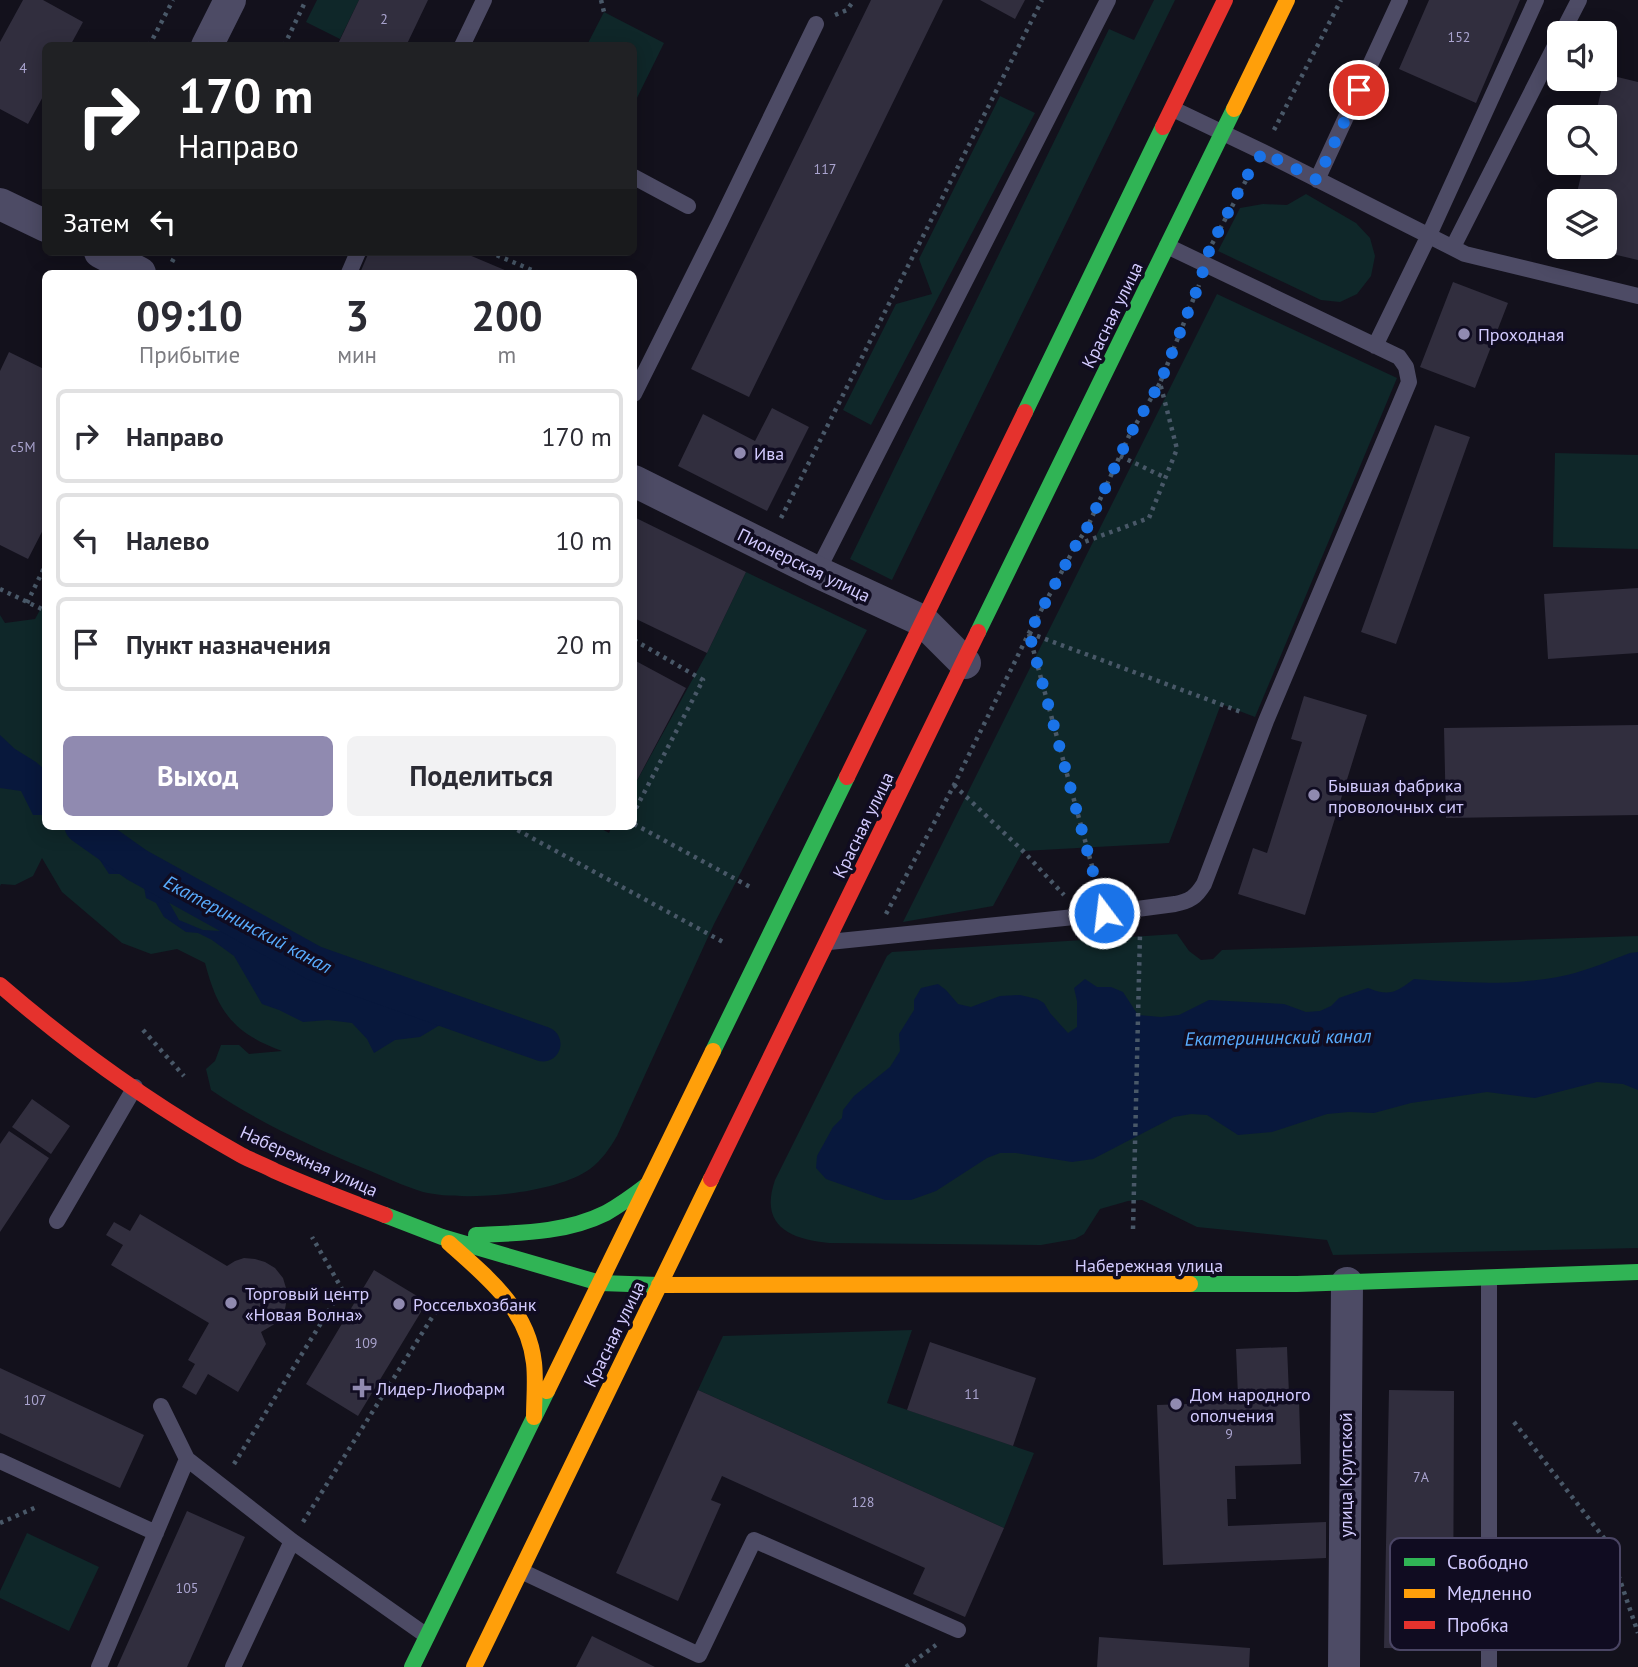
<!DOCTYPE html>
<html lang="ru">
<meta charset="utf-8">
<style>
:root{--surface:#fff;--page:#f2f2f3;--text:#2b2b33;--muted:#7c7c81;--line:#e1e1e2;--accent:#908ab0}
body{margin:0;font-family:"PT Sans",sans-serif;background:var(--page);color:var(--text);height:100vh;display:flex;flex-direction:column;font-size:26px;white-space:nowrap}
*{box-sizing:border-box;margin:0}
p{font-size:23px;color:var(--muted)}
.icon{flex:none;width:38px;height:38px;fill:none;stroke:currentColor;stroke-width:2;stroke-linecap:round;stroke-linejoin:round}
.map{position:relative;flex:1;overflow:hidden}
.drawer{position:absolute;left:42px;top:270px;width:595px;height:560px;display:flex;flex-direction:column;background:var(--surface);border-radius:10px;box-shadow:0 4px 18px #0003}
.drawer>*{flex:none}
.hud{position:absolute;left:42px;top:42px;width:595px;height:214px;border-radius:10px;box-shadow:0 4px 18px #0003;background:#202124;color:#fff;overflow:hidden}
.fabs{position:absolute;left:1547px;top:21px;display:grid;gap:14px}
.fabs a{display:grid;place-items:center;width:70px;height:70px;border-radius:10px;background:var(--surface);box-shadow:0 4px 18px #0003;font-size:35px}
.pin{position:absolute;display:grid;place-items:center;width:60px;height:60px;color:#fff;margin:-30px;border:4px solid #fff;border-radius:50%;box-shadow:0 2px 7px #0007}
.me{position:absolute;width:77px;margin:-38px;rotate:345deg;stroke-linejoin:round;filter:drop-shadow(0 0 5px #0008)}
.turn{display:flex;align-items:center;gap:24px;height:147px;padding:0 21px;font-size:32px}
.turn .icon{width:91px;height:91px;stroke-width:2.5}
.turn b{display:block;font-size:49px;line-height:60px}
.then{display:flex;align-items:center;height:66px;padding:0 21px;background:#0003;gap:14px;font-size:26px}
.eta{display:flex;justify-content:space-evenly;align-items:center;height:119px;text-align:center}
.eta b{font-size:42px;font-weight:600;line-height:49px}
.action{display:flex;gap:14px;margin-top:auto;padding:14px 21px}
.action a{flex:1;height:80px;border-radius:10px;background:var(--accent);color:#fff;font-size:28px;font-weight:600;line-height:80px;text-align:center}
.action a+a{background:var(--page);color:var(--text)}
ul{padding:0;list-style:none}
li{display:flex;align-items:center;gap:21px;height:94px;margin:0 14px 10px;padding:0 7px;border:4px solid var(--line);border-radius:10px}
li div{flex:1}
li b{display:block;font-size:26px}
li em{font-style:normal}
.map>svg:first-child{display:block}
.green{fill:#0f2729}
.water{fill:#08183c}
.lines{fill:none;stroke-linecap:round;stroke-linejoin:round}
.canal{stroke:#08183c;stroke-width:35}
.building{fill:#312e3e}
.path{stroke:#495868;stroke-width:4.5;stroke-dasharray:3.5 5;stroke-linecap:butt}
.lane{stroke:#4d4b65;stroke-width:16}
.street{stroke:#4d4b65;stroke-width:32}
.fast{stroke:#30b455;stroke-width:16}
.slow{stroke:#ff9f0a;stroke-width:16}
.jam{stroke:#e5322d;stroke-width:16}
.route{stroke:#1a73e8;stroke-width:12;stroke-dasharray:0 21.6}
.poi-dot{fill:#908ab0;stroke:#100c21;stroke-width:2.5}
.labels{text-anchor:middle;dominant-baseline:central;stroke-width:7;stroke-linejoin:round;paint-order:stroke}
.number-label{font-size:14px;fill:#aaa4cf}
.street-label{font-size:18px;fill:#d3cbff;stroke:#100c21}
.poi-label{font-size:18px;fill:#d3cbff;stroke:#100c21;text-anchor:start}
.water-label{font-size:19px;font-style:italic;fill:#59adff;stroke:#100c21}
.key{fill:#100c21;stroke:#4a4564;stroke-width:2}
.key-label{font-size:19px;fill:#d3cbff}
</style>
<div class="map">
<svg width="1638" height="1667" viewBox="0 0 1638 1667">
<rect width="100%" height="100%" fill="#13111c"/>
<path class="green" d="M317 0H359L340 39 306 22Z
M1154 0H1175L892 580 850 559 1109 29 1134 40Z
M604 12 664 43 634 104V46L587 45Z
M1000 96 1035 113 871 425 843 410 896 304 932 294 919 259Z
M1306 194 1356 223 1370 238 1375 256 1371 276 1357 294 1340 302 1321 300 1218 251 1240 208 1263 204 1287 205Z
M1217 294 1397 378 1255 717 1221 704 1169 843 1023 851 993 906 903 922Z
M1555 453 1638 455V549L1553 547Z
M746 572 867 630 714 924 617 1136C610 1148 602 1160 590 1169 555 1194 465 1202 423 1192 403 1186 383 1176 363 1168 311 1146 258 1122 211 1090L206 1069 215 1061 221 1045H239L249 1054 282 1051C234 1033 218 1013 205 963L177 949 151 954 122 943 62 892 42 858 33 876 15 885 1 884 0 886V615L5 623 35 619 45 601 46 826H596L609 833 612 826H634V786L707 653Z
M1177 934 1189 951 1201 960 1213 959 1222 950 1638 936V1248L1333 1255 1327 1240 1197 1227 1142 1200 1128 1201 1100 1209 1084 1234 1075 1239 1041 1245 829 1243C790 1239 759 1226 775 1180L887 956 892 952Z
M912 1330 887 1403 1034 1453 1004 1528 698 1390 723 1336Z
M27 1533 99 1567 69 1631 0 1598V1591Z"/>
<path class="water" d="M0 735 15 749 36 762 45 770V815H33L21 791 0 788Z
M70 826H94L120 849 140 862 162 880 166 897 179 920 203 930 220 931 237 926 322 968 337 990 365 991 397 1000 428 998 445 999 440 1025 420 1037 395 1040 374 1053 367 1039 352 1023 328 1020 303 1022 279 1010 262 1004 234 956 212 940 198 933 186 932 164 917 156 903 146 898 143 882 129 874H109C98 856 86 841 70 826Z
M1638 952V1090L1623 1084 1597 1082 1535 1098 1487 1092 1411 1103 1374 1113 1349 1112 1327 1114 1272 1132 1238 1135 1207 1115 1191 1114 1174 1117 1093 1159 1072 1162 1016 1153H1000L987 1158 936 1191 911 1200H885L826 1179 816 1168 817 1156 833 1127 842 1118 843 1110 854 1096 890 1067 900 1051 899 1034 914 1010V1000L921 988 938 984 946 990 958 1004 971 1007 1000 996 1020 995 1037 999 1044 1003 1050 1013 1068 1033 1077 1027V1001L1074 988 1085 979 1097 987H1111L1123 992 1138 1015 1161 1017 1179 1015 1209 1000 1284 1004 1306 1012 1320 1011 1331 1006 1339 998 1368 988C1390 997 1396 992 1414 979 1466 983 1517 986 1567 975 1588 970 1609 961 1630 953Z"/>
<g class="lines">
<path class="canal" d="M82 826 137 865 314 963 543 1044"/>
</g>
<path class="building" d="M23 0H43L83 22 70 46H46V91L28 124 0 109V42Z
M359 0H428L406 46H337Z
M871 0H943L749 397 691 369Z
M980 0H1025L1015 19Z
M1429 0H1520L1476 103 1399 69Z
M1605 74 1638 82V260L1587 248 1605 247V201H1575L1584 163H1605V117H1595Z
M369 252H462L512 273H360Z
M1453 282 1508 303 1475 388 1420 367Z
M9 352 46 370V524L28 559 0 545V371Z
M772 408 809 427 767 511 678 466 703 414 755 441Z
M1435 425 1470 437 1396 644 1361 632Z
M634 517 746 572 707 653 634 618Z
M1638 588V653L1548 659 1544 594Z
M634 660 686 688 634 786Z
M1304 696 1367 715 1305 915 1238 894 1253 848 1267 853 1302 742 1291 739Z
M1638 725V815L1446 818 1444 728Z
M32 1099 70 1126 51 1154 12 1127Z
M9 1131 49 1158 0 1232V1144Z
M140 1214 227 1266 235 1261 244 1258 255 1259 265 1262 275 1268 283 1278 286 1288 287 1298 285 1309 280 1318 273 1325 261 1332 266 1344 238 1392 208 1374 196 1395 182 1387 195 1364 188 1360 209 1323 111 1265 123 1245 106 1235 114 1222 130 1231Z
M374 1270 427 1302 358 1416 306 1384Z
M930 1342 1036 1378 1013 1446 907 1410Z
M1287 1347 1289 1394 1238 1396 1236 1349Z
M0 1368 144 1435 120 1488 0 1433Z
M698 1390 1004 1528 965 1617 913 1594 925 1568 722 1476 711 1500 721 1504 678 1601 616 1573Z
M1389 1390 1454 1391 1453 1649 1384 1648Z
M1299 1400 1301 1464 1235 1466 1236 1499H1227L1228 1526 1326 1522V1558L1163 1565 1157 1405Z
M187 1511 245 1537 187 1667H117Z
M592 1636 655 1667H576Z
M1099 1637 1250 1648 1249 1667H1097Z"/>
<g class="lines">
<path class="path" d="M601 0 604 12
M835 15 847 10 854 0
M149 46 173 0
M284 46 306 0
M1274 130 1341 0
M1212 244 1251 171
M489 252 539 273
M172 262 177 252
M1120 456 1166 478
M781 518 1042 0
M1076 545 1087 528 1129 436 1160 383
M0 589 46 611
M27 603 46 564
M1029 633 1244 713
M1029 634 1099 892
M634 640 703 680 634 812
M954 785 1023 851 1064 895
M634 824 752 888
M510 826 725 943
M886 914 954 785 1029 633 1076 545 1149 518 1177 449 1160 383 1199 285
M143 1030 184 1076
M1133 1229 1140 933
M1514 1422 1607 1542 1638 1633
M234 1464 342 1289 312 1237
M303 1522 443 1300
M0 1523 39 1506
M906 1667 936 1645"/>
<path class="lane" d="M1562 33 1579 0
M462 46 484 0
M1173 109 1263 152 1465 254 1638 296
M634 177 688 206
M1317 180 1400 0
M1453 247 1559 38
M349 273 358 252
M1375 346 1429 235 1536 0
M634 394 720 222 816 24
M817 572 1108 0
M829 942 1084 916 1175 904C1190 901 1196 897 1204 884L1266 721 1409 382 1406 367 1399 357 1167 246
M57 1221 135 1087
M161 1406 187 1459 292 1541 427 1636
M0 1461 156 1533
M521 1571 699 1655 754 1540 958 1630
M99 1667 187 1459
M233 1667 292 1541
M1489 1667V1278"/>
<path class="street" d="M207 46 230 0
M0 204 46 226
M100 252 140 273
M634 481 817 572 923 621 965 663
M1344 1667 1347 1283"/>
<path class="fast" d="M1025 412 1163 127
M978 632 1234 109
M713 1051 847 777
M385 1215 442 1237 600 1283 659 1285
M476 1235C520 1233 566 1233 606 1213 620 1205 634 1195 647 1185
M1190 1284H1297L1638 1272
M412 1667 547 1391"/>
<path class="slow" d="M1234 109 1287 0
M449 1243C487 1277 528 1309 534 1363 536 1381 534 1399 534 1417
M659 1285 1190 1284
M547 1391 713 1051
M474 1667 711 1179"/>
<path class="jam" d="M1163 127 1225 0
M847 777 1025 412
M0 985C74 1049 155 1107 241 1155 252 1161 264 1165 275 1171 311 1187 348 1201 385 1215
M711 1179 978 632"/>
</g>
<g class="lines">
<path class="route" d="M1104 913 1029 633 1076 545 1087 528 1129 436 1160 383 1198 287 1210 248 1245 179 1263 152 1317 180 1359 90"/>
</g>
<g class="poi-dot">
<circle cx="1464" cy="334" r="7"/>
<circle cx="740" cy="453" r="7"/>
<circle cx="1314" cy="795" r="7"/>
<circle cx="231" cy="1303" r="7"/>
<circle cx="399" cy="1304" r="7"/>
<path d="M358.5 1377.5h7v7h7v7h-7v7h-7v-7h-7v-7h7z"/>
<circle cx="1176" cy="1404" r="7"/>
</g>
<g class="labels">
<g class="number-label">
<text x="384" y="19">2</text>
<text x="1459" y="37">152</text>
<text x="23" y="68">4</text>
<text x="825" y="169">117</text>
<text x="23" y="447">с5М</text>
<text x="366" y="1343">109</text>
<text x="972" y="1394">11</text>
<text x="35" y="1400">107</text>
<text x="1229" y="1434">9</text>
<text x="1421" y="1477">7А</text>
<text x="863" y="1502">128</text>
<text x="187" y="1588">105</text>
</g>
<g class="street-label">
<text transform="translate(1112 315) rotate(-64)">Красная улица</text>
<text transform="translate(804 565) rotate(26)">Пионерская улица</text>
<text transform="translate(863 825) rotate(-64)">Красная улица</text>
<text transform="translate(309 1161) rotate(24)">Набережная улица</text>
<text x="1149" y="1265">Набережная улица</text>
<text transform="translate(614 1334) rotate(-64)">Красная улица</text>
<text transform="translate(1345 1475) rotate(-90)">улица Крупской</text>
</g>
<g class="poi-label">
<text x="1478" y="334">Проходная</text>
<text x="754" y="453">Ива</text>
<text x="1328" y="785">Бывшая фабрика<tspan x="1328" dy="21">проволочных сит</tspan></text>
<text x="245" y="1293">Торговый центр<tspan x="245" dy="21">«Новая Волна»</tspan></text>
<text x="413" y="1304">Россельхозбанк</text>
<text x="376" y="1388">Лидер-Лиофарм</text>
<text x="1190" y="1394">Дом народного<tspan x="1190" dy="21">ополчения</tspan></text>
</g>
<g class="water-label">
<text transform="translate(248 924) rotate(28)">Екатерининский канал</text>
<text transform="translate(1278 1037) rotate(-1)">Екатерининский канал</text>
</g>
</g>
<rect x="1390" y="1538" width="230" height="112" rx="10" class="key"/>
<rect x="1404" y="1558" width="31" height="8" fill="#30b455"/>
<rect x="1404" y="1589" width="31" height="9" fill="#ff9f0a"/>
<rect x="1404" y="1621" width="31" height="8" fill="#e5322d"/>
<g class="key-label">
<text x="1447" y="1569">Свободно</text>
<text x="1447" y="1600">Медленно</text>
<text x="1447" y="1632">Пробка</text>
</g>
</svg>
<div class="fabs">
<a><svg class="icon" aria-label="sound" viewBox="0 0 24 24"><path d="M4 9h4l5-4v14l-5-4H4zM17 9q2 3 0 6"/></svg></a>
<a><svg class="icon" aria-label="search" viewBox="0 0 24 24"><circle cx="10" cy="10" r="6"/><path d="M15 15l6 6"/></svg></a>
<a><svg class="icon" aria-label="layers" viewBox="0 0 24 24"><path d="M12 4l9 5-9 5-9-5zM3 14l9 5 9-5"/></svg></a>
</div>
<div class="pin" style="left:1359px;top:90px;background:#d93025"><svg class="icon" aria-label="arrive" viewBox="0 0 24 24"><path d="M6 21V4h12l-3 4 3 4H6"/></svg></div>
<svg class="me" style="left:1104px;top:913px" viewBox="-20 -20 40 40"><circle r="17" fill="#1a73e8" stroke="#fff" stroke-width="3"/><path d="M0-11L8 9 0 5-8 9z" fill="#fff"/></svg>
<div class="hud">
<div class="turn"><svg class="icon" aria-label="right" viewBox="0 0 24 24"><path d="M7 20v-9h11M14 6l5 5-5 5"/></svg><div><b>170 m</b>Направо</div></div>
<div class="then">Затем<svg class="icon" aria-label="left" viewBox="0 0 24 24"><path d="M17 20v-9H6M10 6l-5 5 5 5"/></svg></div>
</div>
<section class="drawer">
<div class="eta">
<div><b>09:10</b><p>Прибытие</p></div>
<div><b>3</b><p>мин</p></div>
<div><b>200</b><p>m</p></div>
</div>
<ul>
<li><svg class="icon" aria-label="right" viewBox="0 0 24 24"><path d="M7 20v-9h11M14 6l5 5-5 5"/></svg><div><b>Направо</b></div><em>170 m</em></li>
<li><svg class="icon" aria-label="left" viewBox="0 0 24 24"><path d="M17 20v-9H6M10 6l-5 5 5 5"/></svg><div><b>Налево</b></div><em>10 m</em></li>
<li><svg class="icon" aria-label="arrive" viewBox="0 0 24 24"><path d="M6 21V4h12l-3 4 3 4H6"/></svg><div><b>Пункт назначения</b></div><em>20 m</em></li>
</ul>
<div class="action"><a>Выход</a><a>Поделиться</a></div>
</section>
</div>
